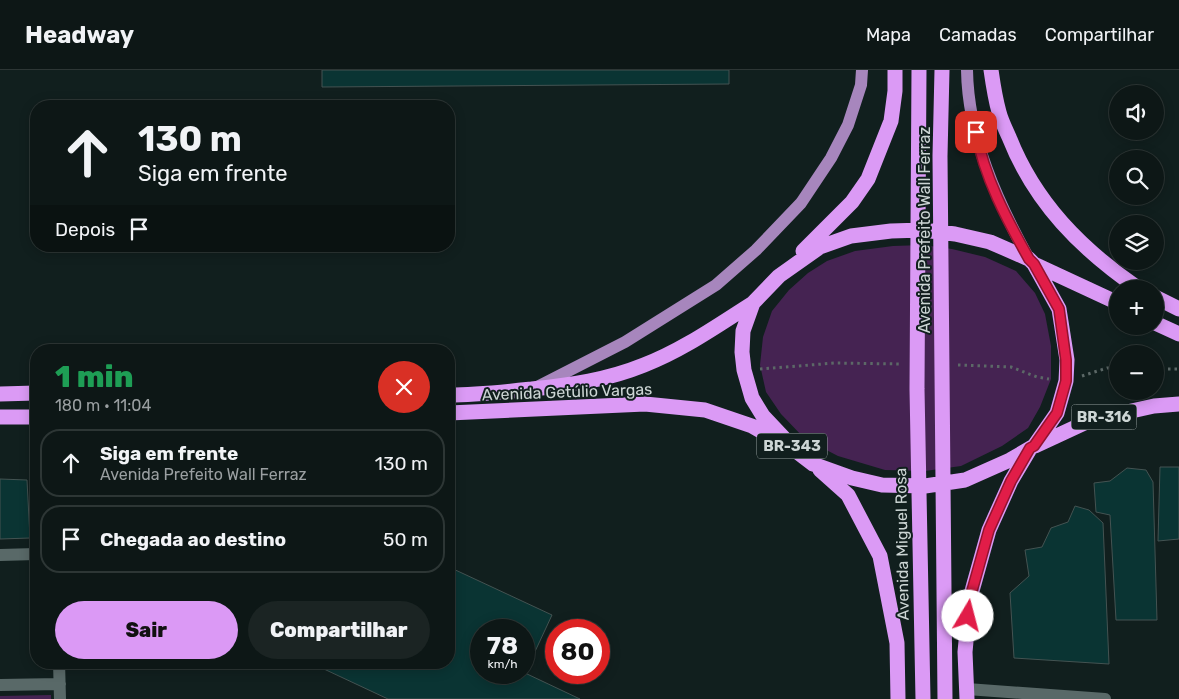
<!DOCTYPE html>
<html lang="pt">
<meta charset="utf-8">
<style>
:root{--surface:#0d1716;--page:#1b2423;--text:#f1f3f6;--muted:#9a9fa1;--line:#2d3635;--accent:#db99f5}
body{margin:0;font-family:Rubik,sans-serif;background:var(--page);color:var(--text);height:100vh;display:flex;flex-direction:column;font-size:19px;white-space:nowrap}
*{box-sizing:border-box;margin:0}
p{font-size:16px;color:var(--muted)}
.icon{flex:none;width:28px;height:28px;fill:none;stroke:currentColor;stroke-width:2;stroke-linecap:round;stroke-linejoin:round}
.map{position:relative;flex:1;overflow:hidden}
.panel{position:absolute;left:30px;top:274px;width:425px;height:325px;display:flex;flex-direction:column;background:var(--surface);border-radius:20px;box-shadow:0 2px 12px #0003,0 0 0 1px var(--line)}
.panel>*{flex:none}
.top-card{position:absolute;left:30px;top:30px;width:425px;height:152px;border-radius:20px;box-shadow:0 2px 12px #0003,0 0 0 1px var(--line);background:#0d1716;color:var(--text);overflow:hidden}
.tools{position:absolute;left:1109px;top:15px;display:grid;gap:10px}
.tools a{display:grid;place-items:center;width:55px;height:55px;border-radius:50%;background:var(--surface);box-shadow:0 2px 12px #0003,0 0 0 1px var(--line);font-size:25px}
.speed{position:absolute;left:470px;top:549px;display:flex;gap:10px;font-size:25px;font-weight:700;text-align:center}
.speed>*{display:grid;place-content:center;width:65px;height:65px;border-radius:50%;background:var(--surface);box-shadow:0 2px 12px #0003,0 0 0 1px var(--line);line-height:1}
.speed small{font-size:12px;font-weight:400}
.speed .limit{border:8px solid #d22;background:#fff;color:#111}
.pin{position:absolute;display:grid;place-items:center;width:42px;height:42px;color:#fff;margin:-21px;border-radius:10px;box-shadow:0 2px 8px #0006}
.me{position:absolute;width:55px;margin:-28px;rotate:8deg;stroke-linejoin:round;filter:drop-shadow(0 0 4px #0008)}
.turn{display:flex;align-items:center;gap:18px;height:105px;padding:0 25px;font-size:22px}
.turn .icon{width:65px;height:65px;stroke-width:2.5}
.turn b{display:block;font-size:35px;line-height:42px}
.then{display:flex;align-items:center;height:48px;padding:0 25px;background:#0003;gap:10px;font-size:19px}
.round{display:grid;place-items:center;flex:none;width:52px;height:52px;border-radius:26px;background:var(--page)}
.headline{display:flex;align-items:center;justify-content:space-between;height:85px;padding:0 25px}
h1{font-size:30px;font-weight:800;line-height:38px;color:#1e9e55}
.cta{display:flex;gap:10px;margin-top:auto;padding:10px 25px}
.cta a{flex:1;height:58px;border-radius:30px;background:var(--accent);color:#111;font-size:20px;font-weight:800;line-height:58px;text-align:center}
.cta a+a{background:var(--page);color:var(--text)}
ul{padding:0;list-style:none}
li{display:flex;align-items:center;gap:15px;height:68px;margin:0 10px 8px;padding:0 15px;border:2px solid var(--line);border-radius:20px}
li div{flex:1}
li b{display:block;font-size:19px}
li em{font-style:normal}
header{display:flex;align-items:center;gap:30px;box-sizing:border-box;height:70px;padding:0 25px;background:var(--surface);border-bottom:1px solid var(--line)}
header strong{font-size:24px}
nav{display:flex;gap:28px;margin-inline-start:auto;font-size:18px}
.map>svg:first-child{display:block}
.green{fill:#452352}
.building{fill:#0a3433;stroke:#445352;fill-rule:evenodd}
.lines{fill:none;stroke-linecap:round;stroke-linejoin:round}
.path{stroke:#5c6867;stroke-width:3;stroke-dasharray:2.5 4;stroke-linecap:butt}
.street{stroke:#596968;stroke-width:12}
.primary{stroke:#a786bd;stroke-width:12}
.highway{stroke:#db9af5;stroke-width:15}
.route-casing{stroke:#92132f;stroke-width:12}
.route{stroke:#e11d48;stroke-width:9}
.labels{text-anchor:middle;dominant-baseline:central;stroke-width:4;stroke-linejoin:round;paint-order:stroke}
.shield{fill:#111f1e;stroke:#949e9d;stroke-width:1}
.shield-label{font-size:15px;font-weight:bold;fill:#ccd5d4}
.street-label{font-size:16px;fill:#ccd5d4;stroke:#111f1e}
</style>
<header>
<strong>Headway</strong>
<nav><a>Mapa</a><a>Camadas</a><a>Compartilhar</a></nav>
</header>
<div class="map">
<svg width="1179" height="629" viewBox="0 0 1179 629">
<rect width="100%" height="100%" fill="#111f1e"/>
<path class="green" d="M923 175 952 179 985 187 1016 201 1035 223 1045 244 1051 276V309L1040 337 1028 358 1002 376 961 396 925 401 885 400 838 386 805 369 781 344 766 322 760 295 763 267 772 241 789 220 808 203 827 191 855 181 893 176Z
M51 625V629H0V626Z"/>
<path class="building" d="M322 0H729V14L322 17Z
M1160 397H1179V469L1158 471Z
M1127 398 1146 400 1153 412 1157 550H1116L1110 445 1096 442 1094 413 1110 411Z
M0 409 27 410 30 468 0 469Z
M1075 436 1089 440 1103 453 1109 594 1014 588 1010 523 1029 506 1025 480 1042 477 1051 458 1068 452Z
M449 497 552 545 525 603 580 629H388L309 592H449ZM481 560H524V602H481Z"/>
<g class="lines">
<path class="path" d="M958 295 1011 297 1037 307 1049 309
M760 299 835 293 901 294
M1155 299H1179
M1082 306 1107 298H1118"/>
<path class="street" d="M0 485 36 484
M59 592 60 629
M0 615 60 614
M967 619 1105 629"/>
<path class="primary" d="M967 0C968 67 997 131 1029 189
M537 317 625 272 716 215 756 180 801 133 831 88 848 55 861 15 862 0"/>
<path class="highway" d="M919 0 917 319 923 629
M942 0 940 86 945 629
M991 0C993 14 995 28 999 42 1001 50 1005 58 1009 67 1035 133 1081 179 1139 219
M923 160 955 164 990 172 1029 189 1034 194 1059 239 1067 290 1066 311 1057 343 1034 376 1010 390 965 410 925 416 882 415 852 408 813 394 796 381 763 346 752 328 744 300 742 282 743 261 753 233 779 206 820 177 851 166 891 161Z
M803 181 852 132 868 109 891 51 895 21V0
M1034 194 1118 233
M1155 227 1179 239
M1155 253 1179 264
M0 324 36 323
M449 325C477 325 504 322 532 319 571 315 607 310 644 295 683 280 718 255 753 233
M449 343 645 334 705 340 752 356 782 373
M0 347H36
M1035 376 1091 350 1154 336 1179 334
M820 400 848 425 880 486 897 573 898 629
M967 629 965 582 970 528 989 460 1011 411 1030 379"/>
</g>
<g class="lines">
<defs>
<path id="route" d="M968 546 970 528 989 460 1011 411 1030 378 1034 376 1057 343 1066 311V290L1059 239 1034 194 1029 189C1007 150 984 107 976 62"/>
</defs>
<use href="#route" class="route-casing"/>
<use href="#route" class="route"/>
</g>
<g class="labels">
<g class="shield">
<rect x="1071.5" y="334.5" width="65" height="25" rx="4"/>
<rect x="757" y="363.5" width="70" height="25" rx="4"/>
</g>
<g class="shield-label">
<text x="1104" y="347">BR-316</text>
<text x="792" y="376">BR-343</text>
</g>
<g class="street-label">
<text transform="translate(924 160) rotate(-90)">Avenida Prefeito Wall Ferraz</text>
<text transform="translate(567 322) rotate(-2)">Avenida Getúlio Vargas</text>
<text transform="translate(902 474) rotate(-91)">Avenida Miguel Rosa</text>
</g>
</g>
</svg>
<div class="tools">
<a><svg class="icon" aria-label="sound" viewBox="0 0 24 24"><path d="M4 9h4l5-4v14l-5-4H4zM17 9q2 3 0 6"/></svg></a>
<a><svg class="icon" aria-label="search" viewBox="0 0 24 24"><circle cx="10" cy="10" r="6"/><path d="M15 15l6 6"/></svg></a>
<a><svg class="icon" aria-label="layers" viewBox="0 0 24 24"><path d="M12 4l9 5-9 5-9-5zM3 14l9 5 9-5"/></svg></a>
<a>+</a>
<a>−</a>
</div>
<div class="speed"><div>78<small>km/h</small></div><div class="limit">80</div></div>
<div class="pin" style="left:976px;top:62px;background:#d93025"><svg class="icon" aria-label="arrive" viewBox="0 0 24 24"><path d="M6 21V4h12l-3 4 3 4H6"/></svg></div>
<svg class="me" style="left:968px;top:546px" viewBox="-20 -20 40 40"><circle r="19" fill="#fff"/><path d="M0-13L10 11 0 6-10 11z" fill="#e11d48"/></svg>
<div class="top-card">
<div class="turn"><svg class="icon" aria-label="ahead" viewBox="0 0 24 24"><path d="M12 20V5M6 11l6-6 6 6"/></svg><div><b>130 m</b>Siga em frente</div></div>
<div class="then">Depois<svg class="icon" aria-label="arrive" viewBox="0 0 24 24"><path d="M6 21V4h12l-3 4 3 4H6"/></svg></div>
</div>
<section class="panel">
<div class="headline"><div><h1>1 min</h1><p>180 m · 11:04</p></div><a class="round" style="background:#d93025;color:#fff"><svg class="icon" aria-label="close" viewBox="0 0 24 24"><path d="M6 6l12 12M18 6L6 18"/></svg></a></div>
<ul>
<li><svg class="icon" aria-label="ahead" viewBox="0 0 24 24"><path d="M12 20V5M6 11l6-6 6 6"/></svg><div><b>Siga em frente</b><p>Avenida Prefeito Wall Ferraz</p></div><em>130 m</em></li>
<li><svg class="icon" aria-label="arrive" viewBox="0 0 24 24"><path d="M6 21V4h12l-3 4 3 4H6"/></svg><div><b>Chegada ao destino</b></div><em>50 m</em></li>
</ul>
<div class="cta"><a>Sair</a><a>Compartilhar</a></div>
</section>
</div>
